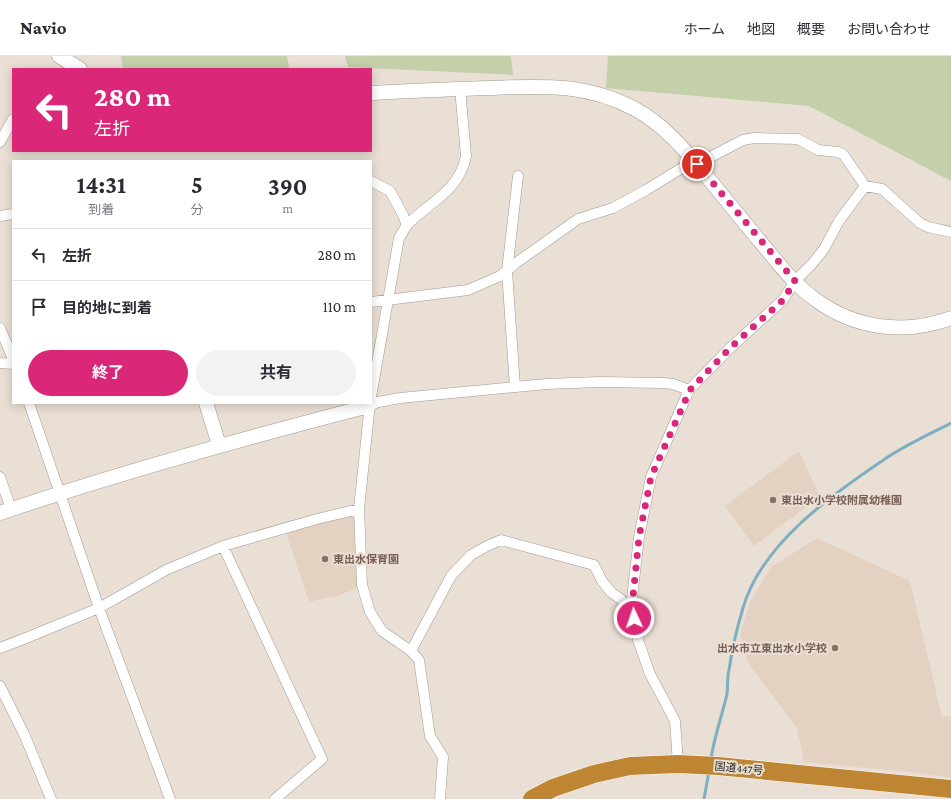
<!DOCTYPE html>
<html lang="ja">
<meta charset="utf-8">
<style>
:root{--surface:#fff;--page:#f2f2f3;--text:#2b2b33;--muted:#7c7c81;--line:#e1e1e2;--accent:#db2777}
body{margin:0;font-family:"Crimson Pro","Noto Sans JP",serif;background:var(--page);color:var(--text);height:100vh;display:flex;flex-direction:column;font-size:15px;white-space:nowrap}
*{box-sizing:border-box;margin:0}
p{font-size:13px;color:var(--muted)}
.icon{flex:none;width:22px;height:22px;fill:none;stroke:currentColor;stroke-width:2;stroke-linecap:round;stroke-linejoin:round}
.map{position:relative;flex:1;overflow:hidden}
.sheet{position:absolute;left:12px;top:104px;width:360px;height:244px;display:flex;flex-direction:column;background:var(--surface);border-radius:0px;box-shadow:0 2px 10px #0003}
.sheet>*{flex:none}
.top-card{position:absolute;left:12px;top:12px;width:360px;height:84px;border-radius:0px;box-shadow:0 2px 10px #0003;background:#db2777;color:#fff;overflow:hidden}
.pin{position:absolute;display:grid;place-items:center;width:34px;height:34px;color:#fff;margin:-17px;border:2px solid #fff;border-radius:50%;box-shadow:0 1px 4px #0007}
.me{position:absolute;width:44px;margin:-22px;rotate:357deg;stroke-linejoin:round;filter:drop-shadow(0 0 3px #0008)}
.turn{display:flex;align-items:center;gap:14px;height:84px;padding:0 16px;font-size:18px}
.turn .icon{width:52px;height:52px;stroke-width:2.5}
.turn b{display:block;font-size:28px;line-height:34px}
.eta{display:flex;justify-content:space-evenly;align-items:center;height:68px;text-align:center}
.eta b{font-size:24px;font-weight:700;line-height:28px}
.button{display:flex;gap:8px;margin-top:auto;padding:8px 16px}
.button a{flex:1;height:46px;border-radius:24px;background:var(--accent);color:#fff;font-size:16px;font-weight:700;line-height:46px;text-align:center}
.button a+a{background:var(--page);color:var(--text)}
ul{padding:0;list-style:none}
li{display:flex;align-items:center;gap:12px;height:52px;padding:0 16px;border-top:1px solid var(--line)}
li div{flex:1}
li b{display:block;font-size:15px}
li em{font-style:normal}
header{display:flex;align-items:center;gap:24px;box-sizing:border-box;height:56px;padding:0 20px;background:var(--surface);border-bottom:1px solid var(--line)}
header strong{font-size:19px}
nav{display:flex;gap:22px;margin-inline-start:auto;font-size:14px}
.map>svg:first-child{display:block}
.built{fill:#e3d2c2}
.green{fill:#c3d0aa}
.lines{fill:none;stroke-linecap:round;stroke-linejoin:round}
.stream{stroke:#7dafc0;stroke-width:3}
.street-casing{stroke:#a3998e;stroke-width:11}
.secondary-casing{stroke:#a3998e;stroke-width:15}
.highway-casing{stroke:#fff;stroke-width:19}
.street{stroke:#fff;stroke-width:10}
.secondary{stroke:#fff;stroke-width:14}
.highway{stroke:#be8532;stroke-width:18}
.route{stroke:#db2777;stroke-width:7;stroke-dasharray:0 12.6}
.education-dot{fill:#8d6e63;stroke:#eadfd4;stroke-width:1.5}
.labels{text-anchor:middle;dominant-baseline:central;stroke-width:4;stroke-linejoin:round;paint-order:stroke}
.education-label{font-size:11px;font-weight:bold;fill:#785e54;stroke:#eadfd4;text-anchor:start}
.street-label{font-size:11px;fill:#2a2622;stroke:#eadfd4}
</style>
<header>
<strong>Navio</strong>
<nav><a>ホーム</a><a>地図</a><a>概要</a><a>お問い合わせ</a></nav>
</header>
<div class="map">
<svg width="951" height="743" viewBox="0 0 951 743">
<rect width="100%" height="100%" fill="#eadfd4"/>
<path class="built" d="M799 395 819 439 801 455 754 490 725 450Z
M354 458 357 531 341 539 309 546 285 474Z
M817 482 910 525 942 661 951 660V722L919 717 804 706 797 672 748 607 740 577 750 546 771 511Z"/>
<path class="green" d="M121 0H287L289 13H123Z
M345 0H511L513 19 348 11Z
M608 0H951V125L809 50 606 32Z"/>
<g class="lines">
<path class="stream" d="M711 703C714 681 722 660 727 638 728 630 727 622 729 614 732 593 737 572 743 552 761 489 830 440 882 405 903 390 928 379 951 367
M704 743 709 715"/>
<defs>
<path id="street" d="M0 86 13 63
M371 125 390 135 403 159 407 170
M0 160 13 158
M371 246 468 234 500 220 516 207 578 163 613 152 646 134 682 112 697 108 743 84 754 82 798 83 818 94 838 96 843 98 865 130 882 133 920 167 928 171 951 176
M0 272 13 303
M0 307 13 308
M515 331 507 215 518 120
M371 341 399 182C402 178 404 173 407 169 429 146 459 136 466 100L460 32
M29 347 99 552 170 743
M370 347 359 453 362 529 370 556 382 575 411 595 419 604 430 680 443 701 440 743
M369 350 378 346 400 342 546 328 599 326 663 327 673 328 689 334
M0 421 11 453
M223 490 322 703 275 743
M0 592 31 580 99 552 166 514 223 490 317 463 359 453
M411 595 451 520 471 499 487 490 501 484 594 509 602 525 611 536 631 551
M0 630 24 678 51 743
M678 708 675 665 650 618 638 584 631 551 639 481 651 421 689 334 730 292 783 244 795 225 812 208 824 193 839 165 865 130"/>
<path id="secondary" d="M59 0 80 13
M371 37C411 35 450 33 490 32 542 30 586 27 635 53 663 68 684 93 704 117 722 139 740 161 758 183 776 204 793 228 816 244 856 273 905 279 951 262
M206 347 219 389
M0 457C122 416 245 382 369 350"/>
<path id="highway" d="M532 743 553 732 594 718 630 710 678 708 718 710 951 733"/>
</defs>
<use href="#street" class="street-casing"/>
<use href="#secondary" class="secondary-casing"/>
<use href="#highway" class="highway-casing"/>
<use href="#street" class="street"/>
<use href="#secondary" class="secondary"/>
<use href="#highway" class="highway"/>
</g>
<g class="lines">
<path class="route" d="M634 562 632 550 639 481 651 421 690 334 730 292 783 244 795 225 697 108"/>
</g>
<g class="education-dot">
<circle cx="773" cy="444" r="4"/>
<circle cx="325" cy="503" r="4"/>
<circle cx="835" cy="592" r="4"/>
</g>
<g class="labels">
<g class="education-label">
<text x="781" y="444">東出水小学校附属幼稚園</text>
<text x="333" y="503">東出水保育園</text>
<text x="827" y="592" text-anchor="end">出水市立東出水小学校</text>
</g>
<g class="street-label">
<text transform="translate(739 712) rotate(5)">国道447号</text>
</g>
</g>
</svg>
<div class="pin" style="left:697px;top:108px;background:#d93025"><svg class="icon" aria-label="arrive" viewBox="0 0 24 24"><path d="M6 21V4h12l-3 4 3 4H6"/></svg></div>
<svg class="me" style="left:634px;top:562px" viewBox="-20 -20 40 40"><circle r="17" fill="#db2777" stroke="#fff" stroke-width="3"/><path d="M0-11L8 9 0 5-8 9z" fill="#fff"/></svg>
<div class="top-card">
<div class="turn"><svg class="icon" aria-label="left" viewBox="0 0 24 24"><path d="M17 20v-9H6M10 6l-5 5 5 5"/></svg><div><b>280 m</b>左折</div></div>
</div>
<section class="sheet">
<div class="eta">
<div><b>14:31</b><p>到着</p></div>
<div><b>5</b><p>分</p></div>
<div><b>390</b><p>m</p></div>
</div>
<ul>
<li><svg class="icon" aria-label="left" viewBox="0 0 24 24"><path d="M17 20v-9H6M10 6l-5 5 5 5"/></svg><div><b>左折</b></div><em>280 m</em></li>
<li><svg class="icon" aria-label="arrive" viewBox="0 0 24 24"><path d="M6 21V4h12l-3 4 3 4H6"/></svg><div><b>目的地に到着</b></div><em>110 m</em></li>
</ul>
<div class="button"><a>終了</a><a>共有</a></div>
</section>
</div>
